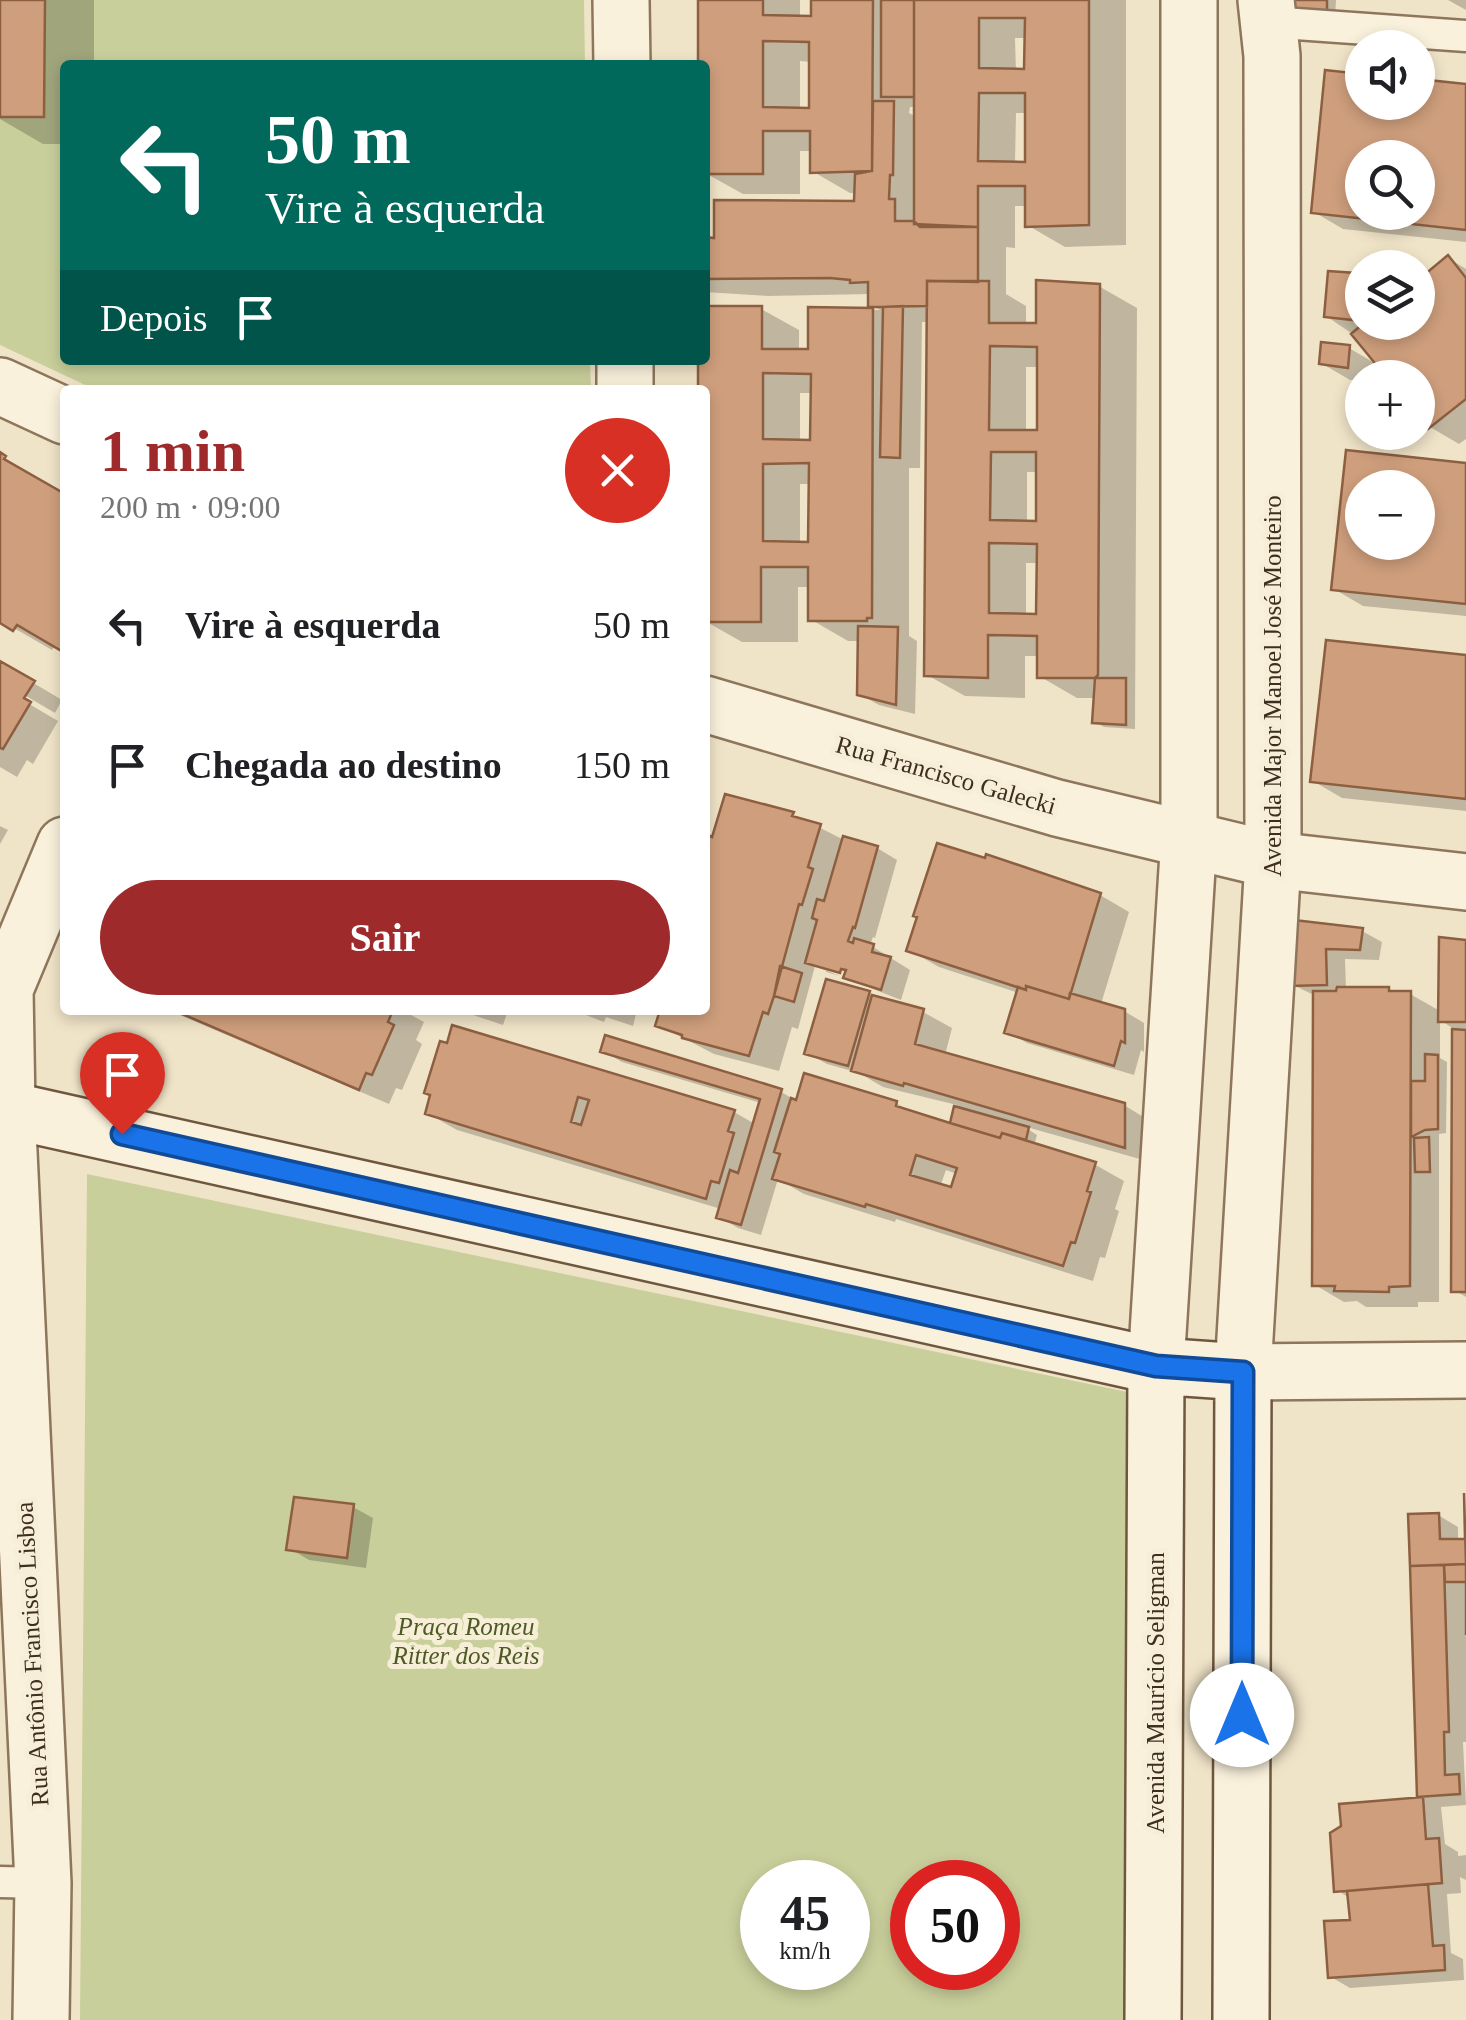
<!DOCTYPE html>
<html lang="pt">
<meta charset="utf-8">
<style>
:root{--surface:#fff;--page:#f2f2f2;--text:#202124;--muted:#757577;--accent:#9e2a2b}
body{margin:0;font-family:"Times New Roman",serif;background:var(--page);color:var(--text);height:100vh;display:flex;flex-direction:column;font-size:38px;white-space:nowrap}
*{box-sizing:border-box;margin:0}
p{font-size:32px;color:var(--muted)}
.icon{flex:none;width:55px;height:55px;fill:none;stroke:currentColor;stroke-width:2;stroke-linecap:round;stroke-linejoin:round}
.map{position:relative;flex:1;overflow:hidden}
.sheet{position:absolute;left:60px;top:385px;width:650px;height:630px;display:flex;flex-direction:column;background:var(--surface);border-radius:10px;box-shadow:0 5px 15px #0003}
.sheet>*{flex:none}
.guide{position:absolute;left:60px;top:60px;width:650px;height:305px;border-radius:10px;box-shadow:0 5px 15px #0003;background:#00695c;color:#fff;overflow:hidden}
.fabs{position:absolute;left:1345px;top:30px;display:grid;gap:20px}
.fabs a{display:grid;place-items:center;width:90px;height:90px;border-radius:50%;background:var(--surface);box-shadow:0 5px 15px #0003;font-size:50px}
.speed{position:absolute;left:740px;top:1860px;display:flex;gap:20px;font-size:50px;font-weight:700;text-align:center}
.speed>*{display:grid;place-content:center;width:130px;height:130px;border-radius:50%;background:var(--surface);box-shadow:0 5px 15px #0003;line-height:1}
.speed small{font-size:25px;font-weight:400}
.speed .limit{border:15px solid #d22;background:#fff;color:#111}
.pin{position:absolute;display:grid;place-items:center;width:85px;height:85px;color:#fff;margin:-102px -42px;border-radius:50% 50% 50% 0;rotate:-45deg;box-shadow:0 0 10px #0007}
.pin .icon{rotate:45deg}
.me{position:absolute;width:110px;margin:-55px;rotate:0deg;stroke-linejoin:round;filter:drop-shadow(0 0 8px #0008)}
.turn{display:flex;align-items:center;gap:35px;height:210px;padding:0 40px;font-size:45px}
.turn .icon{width:130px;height:130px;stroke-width:2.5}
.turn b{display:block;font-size:70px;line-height:85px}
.then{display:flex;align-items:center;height:95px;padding:0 40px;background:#0003;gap:20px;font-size:38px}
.round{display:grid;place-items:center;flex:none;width:105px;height:105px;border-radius:52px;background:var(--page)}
.headline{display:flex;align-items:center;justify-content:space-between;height:170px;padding:0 40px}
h1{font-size:60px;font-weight:600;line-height:75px;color:var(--accent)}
.button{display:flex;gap:20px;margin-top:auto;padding:20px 40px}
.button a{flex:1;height:115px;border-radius:60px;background:var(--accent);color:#fff;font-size:40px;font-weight:600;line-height:115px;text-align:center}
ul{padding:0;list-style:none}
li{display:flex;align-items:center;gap:30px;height:140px;padding:0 40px}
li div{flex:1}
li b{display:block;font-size:38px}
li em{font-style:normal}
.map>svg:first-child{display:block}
.green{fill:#c9cf9b;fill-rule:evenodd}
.shadow{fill:#0003;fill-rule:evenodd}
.building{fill:#cf9f7d;stroke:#8d5f41;stroke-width:2.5;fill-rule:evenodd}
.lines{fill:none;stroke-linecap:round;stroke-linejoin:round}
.service-casing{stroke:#8d765c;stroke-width:35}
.minor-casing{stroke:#8d765c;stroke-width:60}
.tertiary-casing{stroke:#8d765c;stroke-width:60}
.secondary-casing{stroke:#6f573f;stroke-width:60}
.service{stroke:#faf1dc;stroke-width:30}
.minor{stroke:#faf1dc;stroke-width:55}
.tertiary{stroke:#faf1dc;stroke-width:55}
.secondary{stroke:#faf1dc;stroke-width:55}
.route-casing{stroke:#114b97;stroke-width:25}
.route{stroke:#1a73e8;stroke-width:18}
.labels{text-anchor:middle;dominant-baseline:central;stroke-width:10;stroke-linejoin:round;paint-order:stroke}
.street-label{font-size:25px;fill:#3d2e20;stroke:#f7eed8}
.park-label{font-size:25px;font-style:italic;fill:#4d5a26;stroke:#f7eed8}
</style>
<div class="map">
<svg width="1466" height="2020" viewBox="0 0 1466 2020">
<rect width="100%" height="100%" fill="#f0e4c8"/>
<path class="green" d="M0 0H584L585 65H65V360H590L591 390H96L0 345Z
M87 1174 1137 1394 1132 2020H80ZM762 1882H848V1968H762ZM912 1882H998V1968H912Z"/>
<path class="shadow" d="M0 0H94V65H65V144H43L0 119Z
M701 0H800V19H814V0H1126V245L1065 247 1027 225V206H1015V248L1006 247V294L1026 306V325H1038V283L1095 284 1137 308 1135 729 1104 727 1095 722 1096 698H1077L1039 676V656H1025V698L965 696 927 675 929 322H922L920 468H909V636L917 641 915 714 879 705 859 694 860 641H848L810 619V587H798V642H742L705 621V390H700V360H705V310L761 309 799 330V352H811V309L880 310 871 305V294L768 296 705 292V240H717L857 204V193H850L812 171V151H800V194H743L705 173V65H700ZM1015 38H1027V72H1016ZM800 61 811 62V110H800ZM910 107H917V117L909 113ZM1016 113H1027V164H1015ZM1026 367H1040L1039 433H1026ZM800 393H813L812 443H800ZM1027 472H1039L1038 524H1027ZM800 484H811L810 544H800ZM1026 563H1039L1038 616H1026Z
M1290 0H1336L1335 19Z
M1448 0H1466V10Z
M1328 73 1362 76V102H1418V82L1466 87V242L1343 229 1314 212ZM1362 158H1418V212H1362Z
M1448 258 1466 269V439L1459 444 1430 427 1418 412V378L1326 316 1355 276 1362 280V322H1418V283Z
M1349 348 1378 365 1377 378 1350 380 1321 363Z
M1348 453 1466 465V616L1363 606 1334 589ZM1362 488H1418V542H1362Z
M0 455 65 495V651L55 645 52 650 0 620Z
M1466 657V811L1342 798 1313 781Z
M0 663 62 700 55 713 21 693 19 698 58 721 33 764 27 760 17 777 0 767Z
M726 797 793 814 844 840 877 848 897 860 875 938 873 937 870 945 910 970 901 1000 815 966 798 1029 792 1027 779 1071 714 1054 658 1025 662 1010H705V851L714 841ZM826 966 853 974 851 979 826 972Z
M0 826 8 830 0 844Z
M987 861 1100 895 1129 912 1101 1004 1124 1011 1144 1023V1052L1141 1050 1134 1075 1027 1043 1007 1031 1019 993 939 967 909 950Z
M1291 931H1362L1382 942 1379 960 1345 959 1346 989 1388 990 1396 994H1410L1440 1011 1466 943V1297L1454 1290V1029L1440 1020V1058L1447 1062 1446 1133 1439 1134V1302H1418V1307H1366L1357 1301 1344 1302 1315 1285 1316 996 1291 984Z
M869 994 923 1012 952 1028 945 1055 1124 1105 1153 1123 1154 1163 1023 1126 1037 1135 1034 1146 1094 1164 1124 1181 1115 1209 1119 1211 1105 1258 1100 1257 1093 1281 896 1219 895 1222 804 1194 778 1179 761 1235 738 1228 719 1217 721 1209 457 1130 427 1113 442 1044 734 1112 755 1124 761 1103 622 1062 603 1051 781 1092 799 1102 896 1103 916 1115 952 1126 957 1105 883 1087 859 1073 827 1064 807 1053ZM946 1170 957 1174 952 1190 940 1187Z
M168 1010H402L424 1022 416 1040 422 1044 402 1090 396 1088 389 1104Z
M458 1010H508L503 1025Z
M573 1010H637L633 1026 606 1017 604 1022Z
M353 1507 373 1518 366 1568 309 1560 289 1548Z
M1438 1515 1458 1527V1542H1466V1742H1463L1466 1805 1441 1807 1445 1844 1458 1852V1856L1466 1855V1880L1460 1877 1461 1893 1447 1894 1451 1953 1463 1959 1464 1980 1350 1988 1331 1977 1353 1922 1351 1899 1337 1890 1420 1800 1411 1517Z"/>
<path class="building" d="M0 0H45L44 117H0Z
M698 0H763V15L811 16V0H873L872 171 810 173V131H763V174H705V65H698ZM763 41 809 42V108L763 107Z
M881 0H914V97H881Z
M914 0H1089V225L1025 227V186H978V227L914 224ZM979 18H1025L1024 69 979 68ZM979 93H1025V162L978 161Z
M1288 0H1327V15H1288Z
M1325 70 1362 74V102H1418V79L1466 84V230L1311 213ZM1362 158H1418V212H1362Z
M873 101H894L893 175H890L889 199H895V221H914L920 227H978V282L927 281V306L868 307V282L850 283V280L830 278 705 279V237L714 238V200L854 201 855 174 872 171Z
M1448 255 1466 278V399L1428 429 1418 416V378H1387L1351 334 1365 322H1418V280Z
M1328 271 1356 273 1353 320 1324 317Z
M1036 280 1100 284 1098 675 1095 678H1037V636L988 635V678L924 676 927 281H989V323H1036ZM990 346 1037 347V430H989ZM991 452H1036V521L990 520ZM989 543 1037 544 1036 614 989 613Z
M705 306H762V349H808V307L873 308 872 618H867V621H808V567H761V622H705V390H698V360H705ZM763 373 811 374 810 440 763 439ZM809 463 808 542 763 541V464Z
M903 306 900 458 880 457 883 307Z
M1321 342 1350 345 1348 368 1319 364Z
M1346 450 1466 463V604L1331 590ZM1362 488H1418V542H1362Z
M0 452 6 456 4 459 65 494V653L17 625 13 631 0 623Z
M858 626 898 627 896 705 857 695Z
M1326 640 1466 655V799L1310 782Z
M0 661 35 681 24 698 31 702 3 749 0 748Z
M1095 678H1126V725L1092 723Z
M725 794 794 812 792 816 821 824 808 867 813 869 802 905 799 904 774 996 768 1014 763 1012 749 1056 682 1038V1035L655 1026 660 1010H705V841L707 835 712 837Z
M843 836 878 846 855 928 853 927 848 941 853 943 854 938 874 944 872 952 891 957 881 990 843 978 846 970 841 969 840 973 805 963 817 920 812 918 817 899 824 901Z
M937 843 985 858 986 854 1101 893 1069 999 1026 986V990L906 951 917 917 913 916Z
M1294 920 1363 928 1360 950 1326 949 1327 985 1289 986Z
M1439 937 1466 940V1022H1438Z
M780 966 802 973 794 1002 774 996Z
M826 979 870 991 848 1066 804 1054Z
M1026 986 1069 999 1070 993 1125 1009V1043L1121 1041 1114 1066 1004 1033 1018 987 1026 990Z
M1337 987H1389V991H1411L1410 1286 1389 1287V1292L1334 1291 1335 1286H1312L1313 991H1336Z
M872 995 924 1009 915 1044 1125 1103V1148L904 1083 903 1086 851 1071Z
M173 1010H393L388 1022 394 1025 372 1075 366 1073 359 1090Z
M452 1025 735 1110 728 1131 734 1133 719 1183 711 1181 706 1199 425 1114 430 1095 424 1093 440 1041 447 1043ZM578 1097 589 1100 581 1125 571 1122Z
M1452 1029 1466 1030V1292H1451Z
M605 1035 782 1089 741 1225 716 1218 730 1170 738 1173 760 1099 600 1052Z
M1425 1054 1438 1055V1129L1425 1130 1411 1137V1081H1425Z
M804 1073 897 1101 896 1106 950 1123 1000 1138 1002 1133 1096 1162 1087 1191 1091 1192 1075 1243 1071 1242 1063 1266 866 1204 865 1207 772 1179 780 1154 774 1152 791 1098 796 1100ZM916 1155 957 1168 951 1187 910 1175Z
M954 1106 1029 1127 1026 1140 1002 1133 1000 1138 950 1123Z
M1429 1137 1430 1172H1415L1414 1138Z
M1464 1493 1466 1564 1410 1566 1408 1514 1439 1513 1440 1539H1465Z
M294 1497 354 1504 347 1558 286 1550Z
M1466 1564V1635V1582H1445L1444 1565Z
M1444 1565 1449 1732H1444L1445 1775 1459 1774 1460 1794 1417 1797 1410 1566Z
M1423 1797 1426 1839 1439 1838 1442 1883 1334 1892 1330 1833 1341 1826 1339 1804Z
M1428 1884 1433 1946 1444 1945 1445 1970 1328 1978 1324 1921 1350 1920 1347 1891Z"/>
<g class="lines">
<defs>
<path id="service" d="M1268 22 1466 36
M0 1882 43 1883"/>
<path id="minor" d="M621 0 622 65
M625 360V390
M0 386 65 416
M705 704 1057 808 1273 860 1466 882
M7 1109 5 989 65 845"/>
<path id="tertiary" d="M1266 0 1272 56 1273 860 1243 1372 1466 1370
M7 1109 43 1883 41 2020
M1156 1366 1189 837V0"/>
<path id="secondary" d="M0 1108 1156 1366 1243 1372 1241 2020
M1153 2020 1156 1366"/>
</defs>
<use href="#service" class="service-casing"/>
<use href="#minor" class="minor-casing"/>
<use href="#tertiary" class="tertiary-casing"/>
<use href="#secondary" class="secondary-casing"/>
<use href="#service" class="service"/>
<use href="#minor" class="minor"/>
<use href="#tertiary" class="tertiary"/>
<use href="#secondary" class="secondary"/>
</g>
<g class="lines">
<defs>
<path id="route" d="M122 1134 1156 1366 1243 1372 1242 1715"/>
</defs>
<use href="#route" class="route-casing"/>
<use href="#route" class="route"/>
</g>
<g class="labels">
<g class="street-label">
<text transform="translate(1272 686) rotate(-90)">Avenida Major Manoel José Monteiro</text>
<text transform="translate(946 775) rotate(16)">Rua Francisco Galecki</text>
<text transform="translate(32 1654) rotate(-93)">Rua Antônio Francisco Lisboa</text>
<text transform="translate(1155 1693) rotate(-90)">Avenida Maurício Seligman</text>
</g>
<g class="park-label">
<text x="466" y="1626">Praça Romeu<tspan x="466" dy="29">Ritter dos Reis</tspan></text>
</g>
</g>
</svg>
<div class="fabs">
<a><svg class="icon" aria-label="sound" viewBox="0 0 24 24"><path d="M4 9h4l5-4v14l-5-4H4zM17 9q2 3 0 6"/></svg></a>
<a><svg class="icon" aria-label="search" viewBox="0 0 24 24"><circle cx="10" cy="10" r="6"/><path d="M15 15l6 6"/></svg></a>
<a><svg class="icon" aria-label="layers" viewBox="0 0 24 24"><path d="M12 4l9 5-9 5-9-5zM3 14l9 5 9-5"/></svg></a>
<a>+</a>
<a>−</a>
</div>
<div class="speed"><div>45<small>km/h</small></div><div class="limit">50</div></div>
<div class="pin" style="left:122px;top:1134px;background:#d93025"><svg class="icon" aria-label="arrive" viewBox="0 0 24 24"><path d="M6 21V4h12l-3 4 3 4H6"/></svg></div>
<svg class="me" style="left:1242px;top:1715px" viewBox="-20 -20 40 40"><circle r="19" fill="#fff"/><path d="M0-13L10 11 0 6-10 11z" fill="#1a73e8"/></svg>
<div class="guide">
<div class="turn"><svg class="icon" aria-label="left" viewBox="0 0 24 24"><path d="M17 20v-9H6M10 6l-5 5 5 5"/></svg><div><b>50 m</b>Vire à esquerda</div></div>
<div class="then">Depois<svg class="icon" aria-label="arrive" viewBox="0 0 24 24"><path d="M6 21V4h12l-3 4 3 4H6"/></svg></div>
</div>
<section class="sheet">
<div class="headline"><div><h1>1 min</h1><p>200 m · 09:00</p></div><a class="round" style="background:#d93025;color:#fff"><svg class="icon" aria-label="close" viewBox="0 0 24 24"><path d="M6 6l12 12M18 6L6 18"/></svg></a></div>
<ul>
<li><svg class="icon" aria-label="left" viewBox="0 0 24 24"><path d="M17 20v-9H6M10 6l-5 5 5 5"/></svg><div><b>Vire à esquerda</b></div><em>50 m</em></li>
<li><svg class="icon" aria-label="arrive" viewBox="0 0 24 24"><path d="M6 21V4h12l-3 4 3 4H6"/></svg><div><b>Chegada ao destino</b></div><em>150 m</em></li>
</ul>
<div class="button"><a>Sair</a></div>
</section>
</div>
